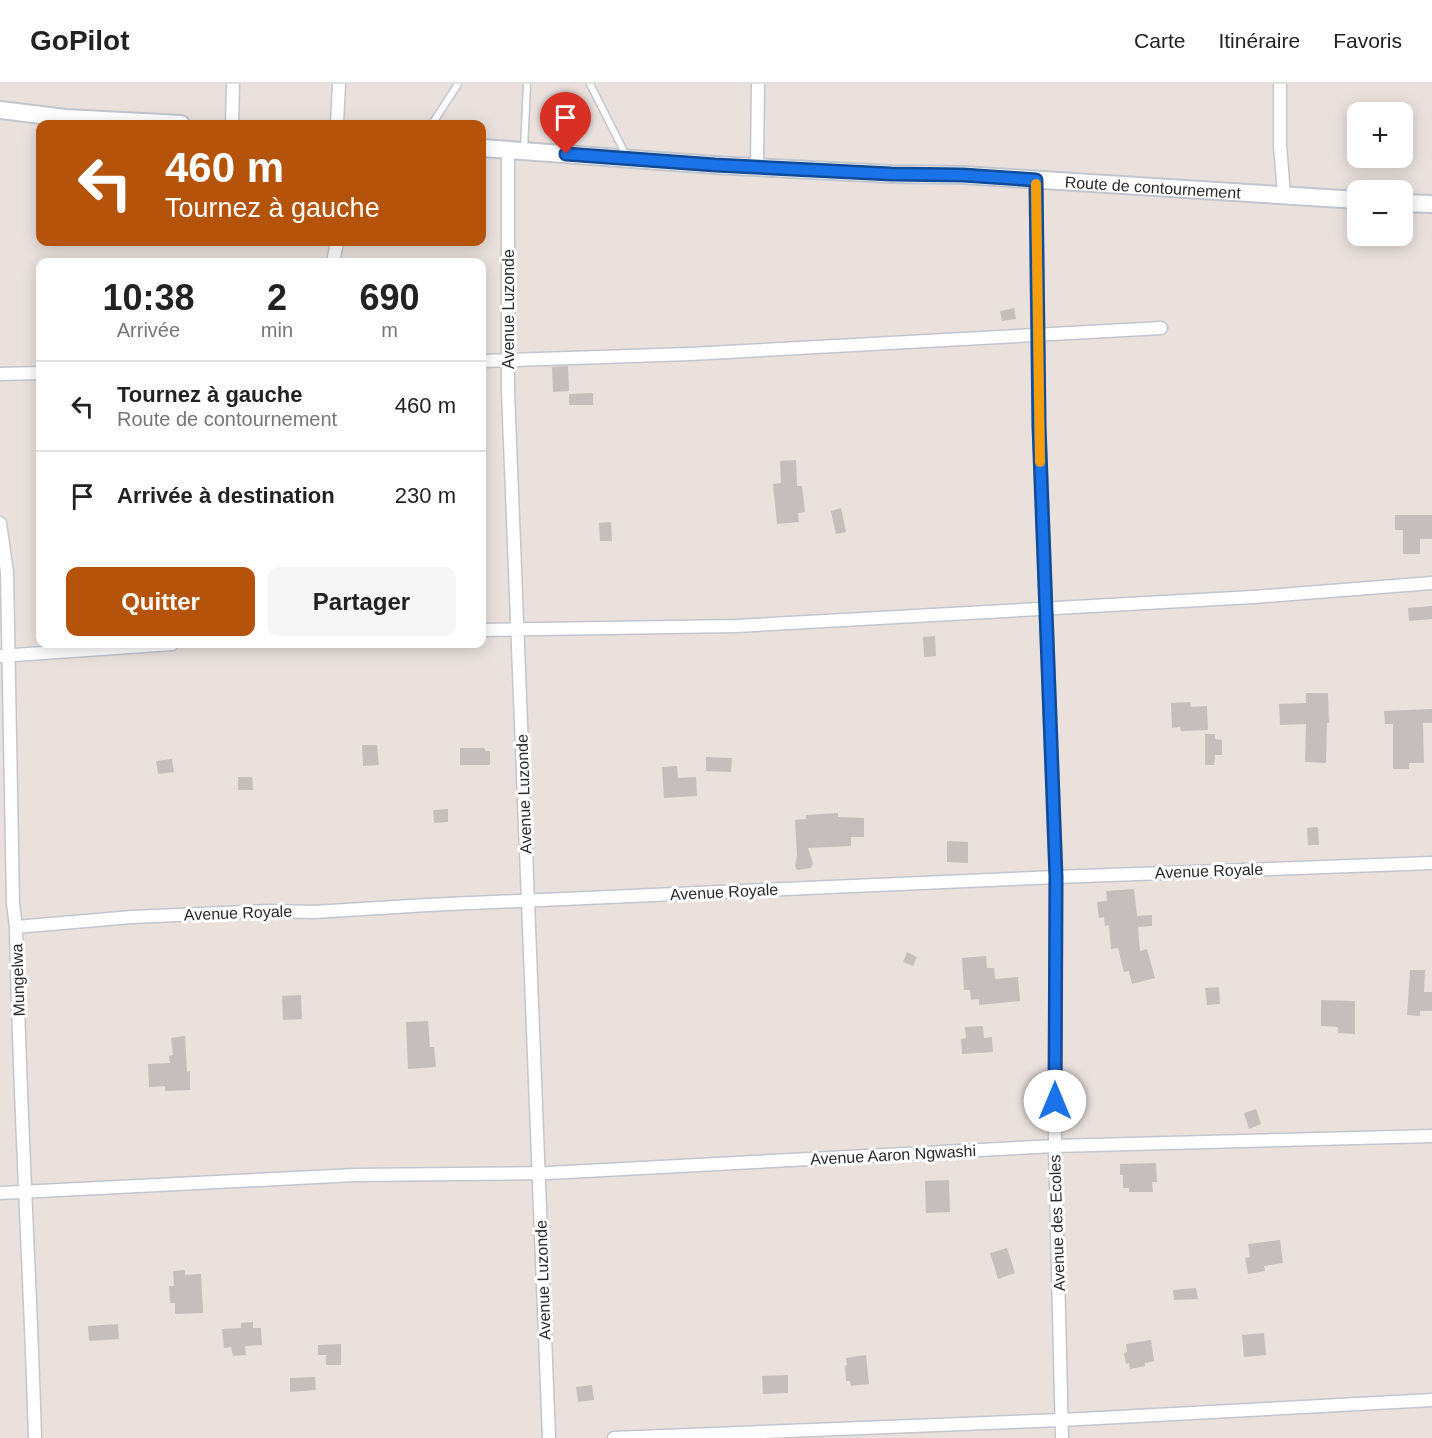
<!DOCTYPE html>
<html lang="fr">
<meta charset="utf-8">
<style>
:root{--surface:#fff;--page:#f6f6f6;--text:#222;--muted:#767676;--line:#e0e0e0;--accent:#b45309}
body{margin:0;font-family:Helvetica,sans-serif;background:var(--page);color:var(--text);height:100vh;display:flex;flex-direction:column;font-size:22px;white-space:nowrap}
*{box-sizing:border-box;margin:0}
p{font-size:20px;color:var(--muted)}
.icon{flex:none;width:33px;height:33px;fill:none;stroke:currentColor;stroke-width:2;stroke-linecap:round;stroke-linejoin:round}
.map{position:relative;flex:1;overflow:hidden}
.panel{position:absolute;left:36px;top:174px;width:450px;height:390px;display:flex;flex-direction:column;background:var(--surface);border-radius:12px;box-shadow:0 3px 15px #0003}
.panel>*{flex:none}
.banner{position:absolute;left:36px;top:36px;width:450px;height:126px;border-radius:12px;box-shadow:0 3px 15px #0003;background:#b45309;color:#fff;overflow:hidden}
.tools{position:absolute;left:1347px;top:18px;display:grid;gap:12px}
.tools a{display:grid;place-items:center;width:66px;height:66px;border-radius:12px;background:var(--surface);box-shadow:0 3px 15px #0003;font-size:30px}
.pin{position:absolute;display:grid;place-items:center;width:51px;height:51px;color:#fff;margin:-62px -26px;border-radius:50% 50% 50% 0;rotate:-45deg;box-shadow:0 0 6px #0007}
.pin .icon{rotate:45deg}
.me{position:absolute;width:66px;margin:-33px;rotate:0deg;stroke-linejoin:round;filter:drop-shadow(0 0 4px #0008)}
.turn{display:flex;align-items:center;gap:21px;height:126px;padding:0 30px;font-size:27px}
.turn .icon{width:78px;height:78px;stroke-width:2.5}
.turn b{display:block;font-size:42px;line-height:51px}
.eta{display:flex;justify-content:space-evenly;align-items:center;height:102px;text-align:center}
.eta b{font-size:36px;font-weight:800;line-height:42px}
.action{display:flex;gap:12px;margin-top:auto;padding:12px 30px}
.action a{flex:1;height:69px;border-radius:12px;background:var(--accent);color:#fff;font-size:24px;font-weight:800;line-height:69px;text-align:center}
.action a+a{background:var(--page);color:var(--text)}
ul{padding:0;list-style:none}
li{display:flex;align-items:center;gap:18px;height:90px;padding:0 30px;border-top:2px solid var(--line)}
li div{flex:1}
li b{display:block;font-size:22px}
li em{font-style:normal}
header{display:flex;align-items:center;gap:36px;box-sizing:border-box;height:84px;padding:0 30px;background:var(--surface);border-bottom:2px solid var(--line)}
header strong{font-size:28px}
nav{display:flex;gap:33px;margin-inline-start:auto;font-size:21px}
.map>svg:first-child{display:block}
.building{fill:#c5bebc}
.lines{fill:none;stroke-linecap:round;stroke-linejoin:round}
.lane-casing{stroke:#c1c6ce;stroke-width:9}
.street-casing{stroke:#c1c6ce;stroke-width:15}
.secondary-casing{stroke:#c1c6ce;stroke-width:20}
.lane{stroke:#fff;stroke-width:6}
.street{stroke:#fff;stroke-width:12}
.secondary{stroke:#fff;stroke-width:16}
.route-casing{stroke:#114b97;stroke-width:15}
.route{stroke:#1a73e8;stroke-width:10}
.slow{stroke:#f59e0b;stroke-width:10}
.labels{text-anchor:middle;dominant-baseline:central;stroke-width:6;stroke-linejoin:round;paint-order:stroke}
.street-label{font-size:16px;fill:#292929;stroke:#fff}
</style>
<header>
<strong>GoPilot</strong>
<nav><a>Carte</a><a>Itinéraire</a><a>Favoris</a></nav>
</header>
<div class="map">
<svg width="1432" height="1354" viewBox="0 0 1432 1354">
<rect width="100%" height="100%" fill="#eae1dd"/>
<path class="building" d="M1014 224 1016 235 1002 237 1000 227Z
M568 282 569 307 553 308 552 283Z
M593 309V321H569V310Z
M796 376 797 402H802L805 428 798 429 799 438 777 440 773 400 781 399 780 377Z
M841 424 846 448 836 450 831 427Z
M1395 431H1432V455H1420V470H1403V446H1395Z
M611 438 612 457H600L599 439Z
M1432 522V535L1409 537 1408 524Z
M935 552 936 572 924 573 923 553Z
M1306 609H1328L1329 639H1327L1326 679 1305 678 1306 640 1280 641 1279 620 1306 619Z
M1190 618 1191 623 1207 622 1208 646 1181 647 1180 643 1172 644 1171 619Z
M1432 625V639H1423L1424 679H1409V685H1393V640H1385L1384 627Z
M1205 650H1215V655L1222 656V671H1215L1214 681H1205Z
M362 661H377L379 681 363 682Z
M460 664H484L486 667H490V681H460Z
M706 673 732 674 731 688 706 687Z
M172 675 174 688 158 690 156 677Z
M677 682 678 694 696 693 697 712 664 714 662 683Z
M238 693H252L253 706H238Z
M448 725V738L434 739 433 726Z
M838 729V733L864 734V753H851V762L808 764 813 779 811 784 797 786 795 782 797 771 795 736 806 735V731Z
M1318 743 1319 761H1308L1307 744Z
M947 757 968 758V779L947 778Z
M1134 805 1137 832 1152 831V842L1138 843 1140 867 1147 865 1155 894 1132 900 1129 887 1124 888 1118 864 1111 865 1109 841 1105 842 1104 833 1099 834 1097 818 1107 817 1106 807Z
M907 868 917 873 913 882 903 878Z
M986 872 987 884H994L995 895 1018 893 1020 917 979 921V915L971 916 970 906H964L962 874Z
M1410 886H1425L1424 908H1432V927H1420V932L1407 931Z
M1219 903 1220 920 1207 921 1205 904Z
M301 911 302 935 283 936 282 912Z
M1321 916 1355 917V950L1338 949V943L1321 942Z
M428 937 430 963H434L436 983 408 985 406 938Z
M983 942 984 954 992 953 993 968 962 970 961 955 966 954 965 943Z
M185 952 187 988 190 987V1006L165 1007V1002L149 1003 148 980 170 979 169 972 173 971 171 954Z
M1256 1025 1261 1040 1249 1045 1244 1029Z
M1156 1079 1157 1098H1152L1153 1108H1129V1104H1123V1091H1120V1080Z
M949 1096 950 1128 926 1129 925 1097Z
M1280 1156 1283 1179 1264 1182 1265 1187 1248 1190 1245 1174 1250 1173 1248 1160Z
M1007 1164 1015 1189 998 1195 990 1169Z
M185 1186V1191L201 1190 203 1229 175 1230V1219H170L169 1202H174L173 1187Z
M1196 1204 1198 1215 1174 1216 1173 1206Z
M253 1238V1244H261L262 1261 245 1262 246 1271 233 1272 231 1263 224 1264 222 1245 241 1244V1239Z
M118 1240 119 1255 89 1257 88 1242Z
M1264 1249 1266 1271 1244 1273 1242 1251Z
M1151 1256 1154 1277 1145 1279V1282L1130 1285 1129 1279 1126 1280 1124 1269 1127 1268 1126 1260Z
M341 1260V1281H326V1271H318V1261Z
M866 1271 869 1300 851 1302 850 1297H846L845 1282 847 1281 846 1274Z
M788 1291V1309L763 1310 762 1292Z
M315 1293 316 1306 290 1308V1294Z
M592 1301 594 1316 578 1318 576 1303Z"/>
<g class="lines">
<defs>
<path id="lane" d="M590 0 627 73
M432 40 458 0
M524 65 527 0"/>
<path id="street" d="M1280 0V61L1284 111
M232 40 233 0
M337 40 339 0
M508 66V307L549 1354
M757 82 758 0
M1036 96 1039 342 1056 793 1055 1062 1062 1354
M333 178 337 158
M482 277 690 270 1161 244
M0 290 40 289
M0 439 7 488 13 819 16 843C19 1013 30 1183 35 1354
M482 546 736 542 1253 513 1432 499
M0 572 172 560
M16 843 132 833 269 827 314 828 427 821 1056 793 1432 779
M0 1109 355 1091 548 1089 1055 1062 1432 1052
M614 1354 1062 1336 1432 1316"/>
<g id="secondary">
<path d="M0 26 66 34 181 40"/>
<path id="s1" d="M482 64 715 81 891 90 963 91 1358 116"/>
<path d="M1402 119 1432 120"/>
</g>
</defs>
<use href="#lane" class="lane-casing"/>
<use href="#street" class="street-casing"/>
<use href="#secondary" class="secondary-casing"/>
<use href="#lane" class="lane"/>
<use href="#street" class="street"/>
<use href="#secondary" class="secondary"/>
</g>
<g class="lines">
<defs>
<path id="route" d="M566 70 715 81 891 90 963 91 1036 96 1039 342 1056 793 1055 1017"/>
</defs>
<use href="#route" class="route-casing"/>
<use href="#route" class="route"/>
<path class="slow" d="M1036 100 1040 378"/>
</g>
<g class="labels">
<g class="street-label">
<text stroke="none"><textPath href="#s1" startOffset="672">Route de contournement</textPath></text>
<text transform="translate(508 225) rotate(-90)">Avenue Luzonde</text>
<text transform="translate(524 710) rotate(-92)">Avenue Luzonde</text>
<text transform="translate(1209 787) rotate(-2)">Avenue Royale</text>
<text transform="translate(724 808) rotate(-3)">Avenue Royale</text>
<text transform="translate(238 829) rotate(-2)">Avenue Royale</text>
<text transform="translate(18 896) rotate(-92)">Mungelwa</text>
<text transform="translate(893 1071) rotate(-3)">Avenue Aaron Ngwashi</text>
<text transform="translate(1057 1139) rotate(-92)">Avenue des Ecoles</text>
<text transform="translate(543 1196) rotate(-92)">Avenue Luzonde</text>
</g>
</g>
</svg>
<div class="tools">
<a>+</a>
<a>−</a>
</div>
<div class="pin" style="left:566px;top:70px;background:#d93025"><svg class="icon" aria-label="arrive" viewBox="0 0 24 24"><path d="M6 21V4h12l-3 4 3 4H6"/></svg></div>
<svg class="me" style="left:1055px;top:1017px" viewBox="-20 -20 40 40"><circle r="19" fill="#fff"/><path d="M0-13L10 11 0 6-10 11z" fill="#1a73e8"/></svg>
<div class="banner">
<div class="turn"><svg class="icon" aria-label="left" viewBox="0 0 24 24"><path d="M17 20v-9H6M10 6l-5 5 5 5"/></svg><div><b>460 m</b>Tournez à gauche</div></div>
</div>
<section class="panel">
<div class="eta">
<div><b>10:38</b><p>Arrivée</p></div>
<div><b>2</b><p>min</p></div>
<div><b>690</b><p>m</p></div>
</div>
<ul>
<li><svg class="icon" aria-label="left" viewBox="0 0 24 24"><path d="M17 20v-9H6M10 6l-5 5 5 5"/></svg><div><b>Tournez à gauche</b><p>Route de contournement</p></div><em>460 m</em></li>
<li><svg class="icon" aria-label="arrive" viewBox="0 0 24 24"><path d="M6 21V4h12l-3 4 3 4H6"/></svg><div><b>Arrivée à destination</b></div><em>230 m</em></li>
</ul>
<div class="action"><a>Quitter</a><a>Partager</a></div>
</section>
</div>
